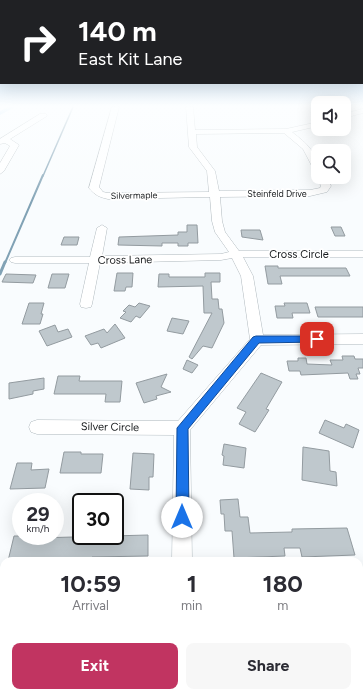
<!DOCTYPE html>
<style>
:root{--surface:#fff;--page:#f7f7f7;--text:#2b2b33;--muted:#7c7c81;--accent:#c13461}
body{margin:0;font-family:Figtree,sans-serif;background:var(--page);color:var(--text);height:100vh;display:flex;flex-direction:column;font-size:15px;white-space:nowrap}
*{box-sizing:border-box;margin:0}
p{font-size:13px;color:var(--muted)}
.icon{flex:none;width:22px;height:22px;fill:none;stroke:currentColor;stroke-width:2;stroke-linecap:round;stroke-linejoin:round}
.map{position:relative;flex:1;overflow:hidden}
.sheet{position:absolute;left:0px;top:557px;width:363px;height:140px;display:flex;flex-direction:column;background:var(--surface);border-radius:12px 12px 0 0;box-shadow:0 4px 16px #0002}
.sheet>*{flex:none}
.top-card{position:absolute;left:0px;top:0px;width:363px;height:84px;box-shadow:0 4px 16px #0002;background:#202124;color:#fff;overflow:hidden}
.buttons{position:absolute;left:311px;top:96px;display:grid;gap:8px}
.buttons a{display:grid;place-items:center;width:40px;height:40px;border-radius:8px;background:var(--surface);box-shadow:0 4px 16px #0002;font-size:20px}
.speed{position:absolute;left:12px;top:493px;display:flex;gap:8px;font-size:20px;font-weight:700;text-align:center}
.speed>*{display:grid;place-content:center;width:52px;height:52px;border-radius:50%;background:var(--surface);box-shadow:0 4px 16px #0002;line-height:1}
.speed small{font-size:10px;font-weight:400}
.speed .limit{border:2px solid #111;border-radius:6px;background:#fff;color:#111}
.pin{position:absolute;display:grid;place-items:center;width:34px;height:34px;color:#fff;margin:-17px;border-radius:8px;box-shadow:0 2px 6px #0006}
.me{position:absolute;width:44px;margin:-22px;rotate:0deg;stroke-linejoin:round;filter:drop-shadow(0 0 3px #0008)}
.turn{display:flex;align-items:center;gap:14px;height:84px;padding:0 12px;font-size:18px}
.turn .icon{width:52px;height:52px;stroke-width:2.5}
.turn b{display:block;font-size:28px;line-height:34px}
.eta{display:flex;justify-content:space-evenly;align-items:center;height:68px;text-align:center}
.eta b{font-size:24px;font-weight:700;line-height:28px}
.action{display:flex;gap:8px;margin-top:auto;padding:8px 12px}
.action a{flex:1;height:46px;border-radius:8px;background:var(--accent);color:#fff;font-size:16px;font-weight:700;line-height:46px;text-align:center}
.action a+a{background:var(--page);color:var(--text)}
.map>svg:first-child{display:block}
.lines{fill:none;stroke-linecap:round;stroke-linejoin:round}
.stream-far2{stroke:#81a2b5;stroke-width:1.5}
.stream-far1{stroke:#81a2b5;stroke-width:2}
.stream{stroke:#81a2b5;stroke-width:3}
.canal{fill:#addcf6;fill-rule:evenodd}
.building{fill:#bfc8cd;stroke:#939ba0}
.minor-casing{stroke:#b1babf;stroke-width:1}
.minor{fill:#fff;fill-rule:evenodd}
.route{fill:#1a73e8;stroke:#114b97}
.labels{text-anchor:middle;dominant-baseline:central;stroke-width:3.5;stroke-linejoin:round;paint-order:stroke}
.far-street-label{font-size:9px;fill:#191c1e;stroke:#fff}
.street-label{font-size:11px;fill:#191c1e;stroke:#fff}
</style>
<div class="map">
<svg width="363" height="697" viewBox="0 0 363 697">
<rect width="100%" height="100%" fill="#f9fcfe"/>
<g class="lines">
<path class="stream-far2" d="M43 176 73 107"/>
<path class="stream-far1" d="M5 263 43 175"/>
<path class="stream" d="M0 274 5 262"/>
<path class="canal" d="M8 107H15L0 115V111Z"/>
</g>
<path class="building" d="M187 225H197L198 243H188V246H178V243H162V246L118 245 119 237 178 235V232H187Z
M331 227H341L345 236H335Z
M241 230H260L263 240 242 237Z
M64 237H79L77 245H61Z
M265 266H278V268H346L350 276H280L282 284H268Z
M117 273H133L132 287H126L125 291H114Z
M205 273H220V282H211L212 299H218L219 309H222L224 323 212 348 203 346 192 359 189 357 212 313H204L203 286 158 287 159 274H169V277H205Z
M6 274 36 275 33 283 2 282Z
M52 274H69L65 288H48Z
M29 303H44L41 314H43L40 324H22Z
M139 303 150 306 140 318 136 316 131 322 120 318 126 312 123 311 129 305 135 307Z
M284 303H307L310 313H292L293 318H277L275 306H285Z
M315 307H363V317H318Z
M172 318 189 321 183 334 167 331Z
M115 324 125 338 101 348 98 343 91 345 85 336 104 329 107 333Z
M55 325 58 332 68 329 72 337 47 346 39 331Z
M342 356H354L355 359H363V368H358L360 374H356L358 379H350L348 373 301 375 300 371H289L287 361H298V358H306L307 364 332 365 330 360H343Z
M187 360 198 365 192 373 183 369Z
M261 373 282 382 266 409 269 410 255 432 239 424 246 412 237 408Z
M167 374 161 387 171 392 156 396 157 399 144 403 136 383Z
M58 376H80L79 381H122L120 402H105L106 394H54Z
M44 378V389L33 391V394L9 399V383Z
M325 420 344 428 346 424 359 430 353 448 319 433Z
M224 444 246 448 244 468 223 465 224 456 222 455Z
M303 447 329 451 330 471 336 472 337 486 302 480Z
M64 452H81V454H103L101 473H60Z
M133 453 154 454 153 477H149V490L130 489Z
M17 463H32L31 470 49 469 45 488 10 489Z
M238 499 240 517H248L250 533 292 532V529L347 528 355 555 302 557 300 548H284L285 556 234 558 232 531H225L224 514H221L220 500Z
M148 535V556L92 557 91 561H8L14 536H36V538Z"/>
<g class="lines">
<defs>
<path id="minor" d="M112 107H119L99 187 103 192 108 193 209 192 207 171 189 147 186 107H193L195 130 286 129 318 122V126L292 132C307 144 318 152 318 173L314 170 303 149 284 133 196 134 197 147 215 171 219 191 310 190 320 188 321 186 317 177 318 176 327 177 331 186 327 192 310 196 220 197 222 221 225 232 239 251H363V257H243L253 276 263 335 363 334V344L261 345 190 430 192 561H172L174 435 37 434 31 432 29 427 31 422 37 420 178 421 250 339 241 276 232 258 221 260 100 263 92 304 91 307 86 308 81 307 80 304 89 263H15L11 262 9 260 11 258 15 257H90L97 228 102 225 107 228 102 256 221 254 229 252 215 232 212 221 210 197 108 199C99 197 95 195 89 188Z
M363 109V113L344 118V114Z
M40 114H46L47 116 10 139 19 145 4 171 0 174V163L10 146 5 143 0 144V139Z
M359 592H363V614H359Z
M4 609V631L0 632V610Z"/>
</defs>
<use href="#minor" class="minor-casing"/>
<use href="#minor" class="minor"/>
</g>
<linearGradient id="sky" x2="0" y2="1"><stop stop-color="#90c4ee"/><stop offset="0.52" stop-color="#fcfeff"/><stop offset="1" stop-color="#fcfeff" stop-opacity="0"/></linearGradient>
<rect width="363" height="204" fill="url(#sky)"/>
<path class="route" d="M256 336H317L322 339 317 342 259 343 188 429 189 517 187 521 182 523 178 521 176 517 177 428 253 337Z"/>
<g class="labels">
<g class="far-street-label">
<text x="277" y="193">Steinfeld Drive</text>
<text transform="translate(134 195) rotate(-1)">Silvermaple</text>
</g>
<g class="street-label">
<text x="299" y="254">Cross Circle</text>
<text transform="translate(125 260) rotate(-1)">Cross Lane</text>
<text transform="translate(110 427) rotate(1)">Silver Circle</text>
</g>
</g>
</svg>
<div class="buttons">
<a><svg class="icon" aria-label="sound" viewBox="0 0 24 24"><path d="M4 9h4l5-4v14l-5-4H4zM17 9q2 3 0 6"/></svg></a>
<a><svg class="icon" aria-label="search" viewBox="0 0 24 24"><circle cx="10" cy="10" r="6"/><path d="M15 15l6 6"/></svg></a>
</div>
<div class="speed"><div>29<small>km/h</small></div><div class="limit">30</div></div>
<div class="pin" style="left:317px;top:339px;background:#d93025"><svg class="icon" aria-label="arrive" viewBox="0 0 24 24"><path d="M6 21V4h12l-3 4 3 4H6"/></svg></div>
<svg class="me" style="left:182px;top:517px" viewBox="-20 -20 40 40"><circle r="19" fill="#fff"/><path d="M0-13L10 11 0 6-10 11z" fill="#1a73e8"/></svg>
<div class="top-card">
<div class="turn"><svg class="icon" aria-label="right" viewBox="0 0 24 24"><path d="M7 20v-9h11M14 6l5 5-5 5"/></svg><div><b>140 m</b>East Kit Lane</div></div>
</div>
<section class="sheet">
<div class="eta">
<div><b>10:59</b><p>Arrival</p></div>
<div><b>1</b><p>min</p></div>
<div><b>180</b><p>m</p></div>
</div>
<div class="action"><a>Exit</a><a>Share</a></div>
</section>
</div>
